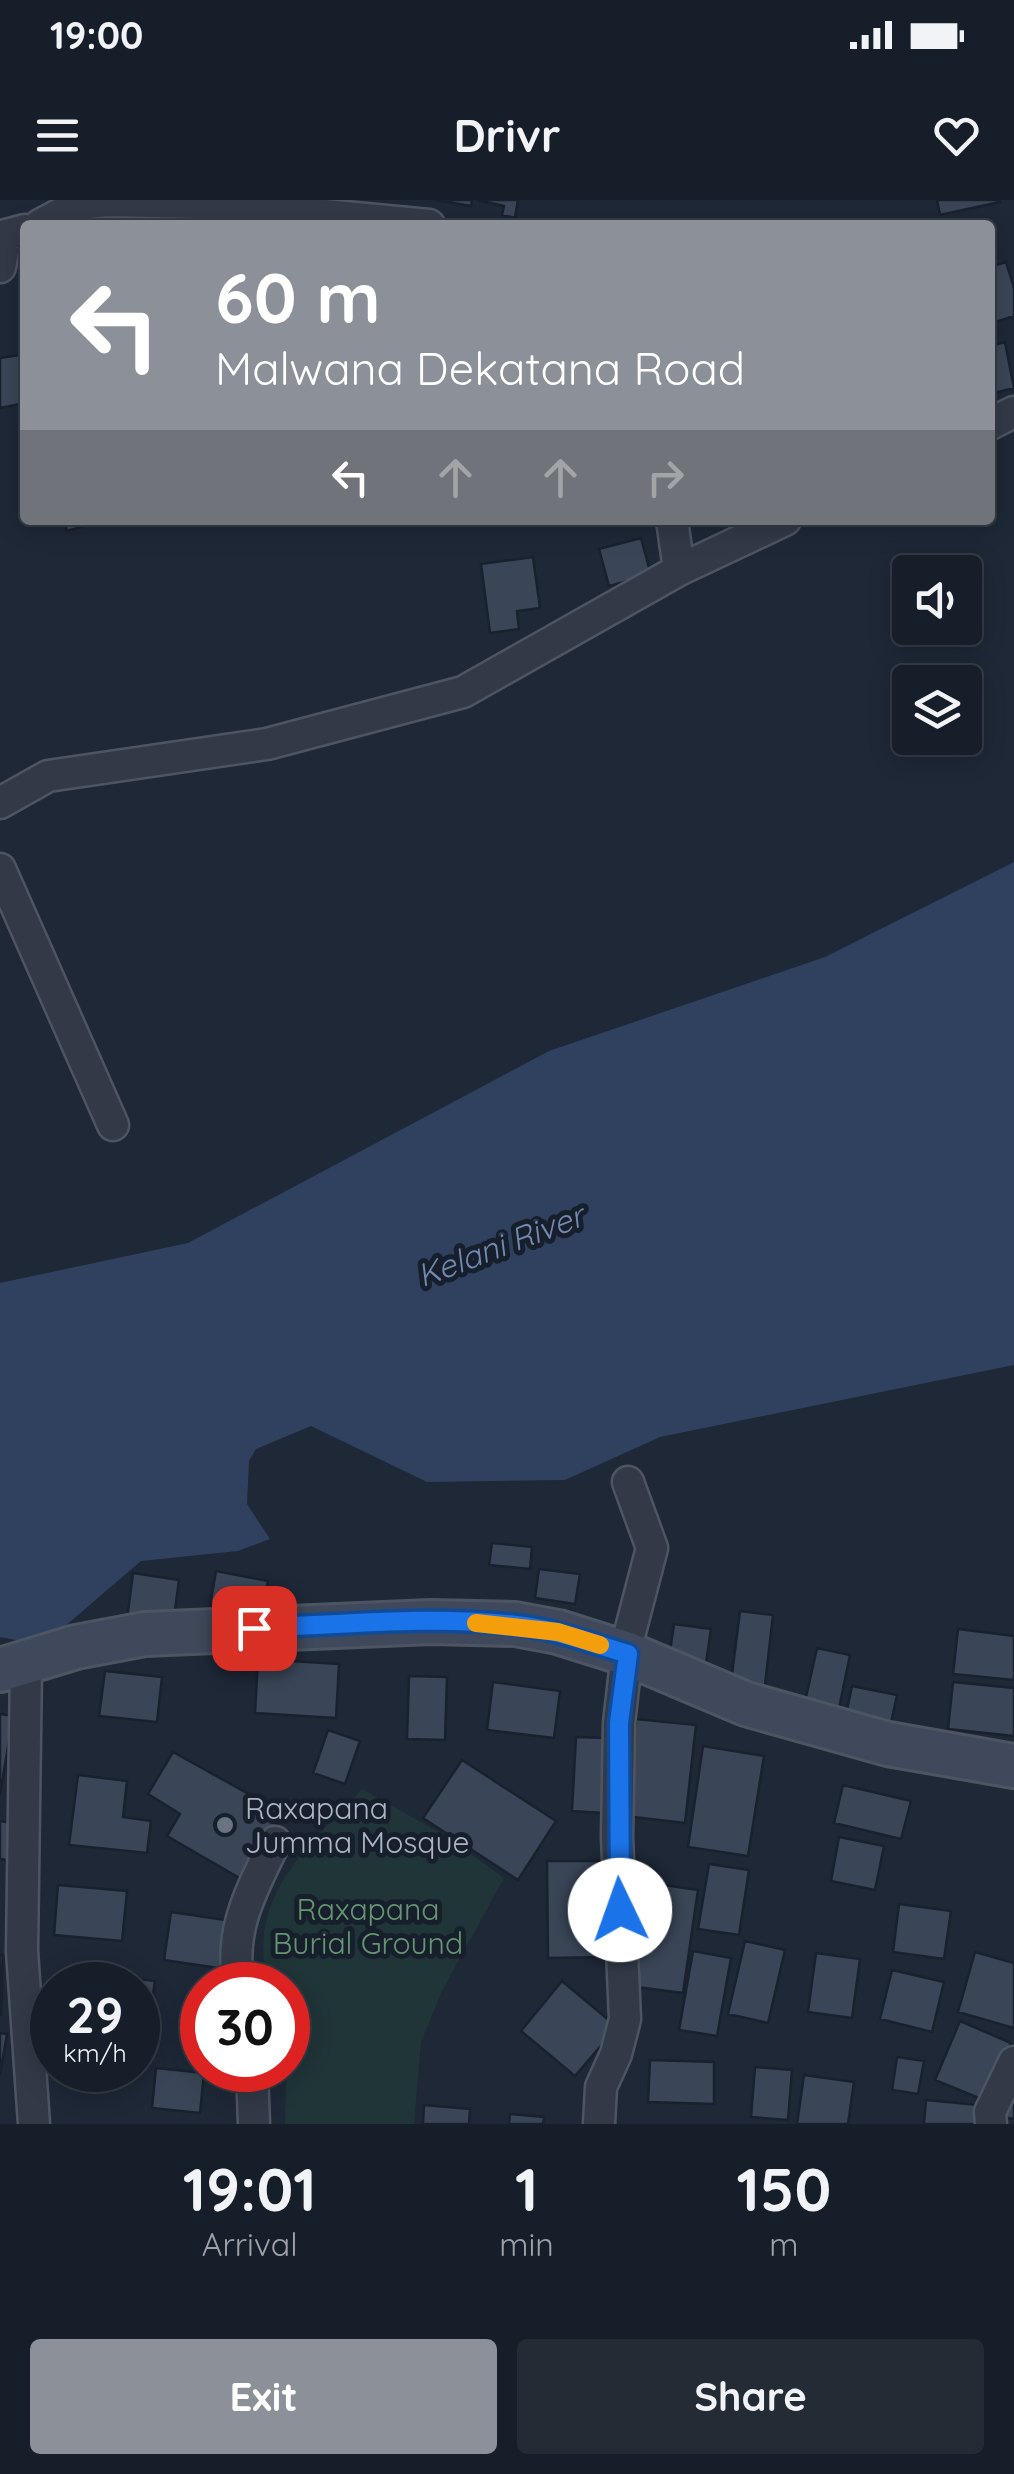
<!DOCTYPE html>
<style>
:root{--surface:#161e29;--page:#232b35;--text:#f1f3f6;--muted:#9ea2a8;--line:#353c46;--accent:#8c9099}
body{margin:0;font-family:Quicksand,sans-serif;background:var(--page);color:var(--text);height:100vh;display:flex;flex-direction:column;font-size:38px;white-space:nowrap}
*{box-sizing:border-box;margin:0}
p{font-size:32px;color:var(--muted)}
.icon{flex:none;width:55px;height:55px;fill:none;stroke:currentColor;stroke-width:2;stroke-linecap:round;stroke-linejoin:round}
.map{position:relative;height:1924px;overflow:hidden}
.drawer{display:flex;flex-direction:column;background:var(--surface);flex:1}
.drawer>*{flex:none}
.guide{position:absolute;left:20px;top:20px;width:975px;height:305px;border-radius:10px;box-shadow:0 5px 25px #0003,0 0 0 2px var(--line);background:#8c9099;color:#fff;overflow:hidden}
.fabs{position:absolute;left:892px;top:355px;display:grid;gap:20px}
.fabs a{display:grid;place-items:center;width:90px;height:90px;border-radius:10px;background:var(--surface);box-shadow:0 5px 25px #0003,0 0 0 2px var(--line);font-size:50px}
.speed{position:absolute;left:30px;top:1762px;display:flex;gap:20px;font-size:50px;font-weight:700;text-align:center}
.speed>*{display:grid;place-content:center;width:130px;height:130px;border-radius:50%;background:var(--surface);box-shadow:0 5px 25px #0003,0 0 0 2px var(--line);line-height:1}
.speed small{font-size:25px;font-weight:400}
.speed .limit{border:15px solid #d22;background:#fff;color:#111}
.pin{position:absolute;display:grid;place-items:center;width:85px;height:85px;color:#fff;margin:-42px;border-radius:20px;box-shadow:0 5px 15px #0006}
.me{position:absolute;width:110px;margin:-55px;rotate:357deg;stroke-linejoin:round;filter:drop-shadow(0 0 8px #0008)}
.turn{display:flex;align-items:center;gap:35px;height:210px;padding:0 30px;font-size:45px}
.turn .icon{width:130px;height:130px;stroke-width:2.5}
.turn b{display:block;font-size:70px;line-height:85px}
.lanes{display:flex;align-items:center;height:95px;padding:0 30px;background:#0003;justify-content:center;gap:50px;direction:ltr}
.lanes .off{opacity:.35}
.eta{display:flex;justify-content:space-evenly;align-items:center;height:170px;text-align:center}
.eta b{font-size:60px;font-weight:800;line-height:70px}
.action{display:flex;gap:20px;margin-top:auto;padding:20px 30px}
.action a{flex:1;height:115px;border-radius:10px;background:var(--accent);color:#fff;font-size:40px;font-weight:800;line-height:115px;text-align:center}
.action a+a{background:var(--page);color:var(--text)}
.status{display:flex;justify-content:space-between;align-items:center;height:70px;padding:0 50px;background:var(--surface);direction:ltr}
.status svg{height:28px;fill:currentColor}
header{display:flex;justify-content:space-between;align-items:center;height:130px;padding:0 30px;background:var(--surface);font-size:45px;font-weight:800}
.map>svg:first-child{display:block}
.green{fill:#203538}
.water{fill:#2f415e}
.building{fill:#3a4658;stroke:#1a212e;stroke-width:2.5}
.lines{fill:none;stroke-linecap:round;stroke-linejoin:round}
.street-casing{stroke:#4d5563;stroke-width:35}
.secondary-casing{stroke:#4d5563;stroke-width:48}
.street{stroke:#323a48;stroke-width:30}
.secondary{stroke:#40495b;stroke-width:42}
.route-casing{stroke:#114b97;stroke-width:25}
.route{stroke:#1a73e8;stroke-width:18}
.slow{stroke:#f59e0b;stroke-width:18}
.worship-dot{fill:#6b7280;stroke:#181f2c;stroke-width:4}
.labels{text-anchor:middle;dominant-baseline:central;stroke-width:10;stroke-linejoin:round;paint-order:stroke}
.poi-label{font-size:30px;fill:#acb5c5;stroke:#181f2c;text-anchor:start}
.park-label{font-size:30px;fill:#639670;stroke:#181f2c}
.water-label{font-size:32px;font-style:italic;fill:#728aaf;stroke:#181f2c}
</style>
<div class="status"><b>19:00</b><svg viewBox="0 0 49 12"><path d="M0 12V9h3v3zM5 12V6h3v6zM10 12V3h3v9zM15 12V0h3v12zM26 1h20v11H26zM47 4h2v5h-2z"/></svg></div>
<header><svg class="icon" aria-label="menu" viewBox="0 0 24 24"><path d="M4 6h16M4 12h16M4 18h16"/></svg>Drivr<svg class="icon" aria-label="heart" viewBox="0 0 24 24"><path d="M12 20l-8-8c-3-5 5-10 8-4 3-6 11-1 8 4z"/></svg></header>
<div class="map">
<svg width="1014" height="1924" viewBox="0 0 1014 1924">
<rect width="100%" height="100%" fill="#1e2837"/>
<path class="green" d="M362 1589 446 1636 504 1678 442 1791 421 1842 414 1924H285L288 1785H267C248 1694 305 1650 362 1589Z"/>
<path class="water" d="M1014 662V1165L660 1237 565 1280 427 1282 311 1226 256 1249 249 1261 247 1304 270 1339 238 1351 141 1361 43 1445 0 1437V1083L188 1043 549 851 825 757Z"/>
<path class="building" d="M436 0H472L471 6Z
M477 0H518L515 18 502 15 504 6Z
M937 0H999L1000 2 940 15Z
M1006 62 1014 88V116L990 124V67Z
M1005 142 1014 188 990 194V146Z
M25 154V203L0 208V158Z
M64 320H105L67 331Z
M641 338 651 375 609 386 599 349Z
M533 357 540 408 517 411 519 429 490 433 481 364Z
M492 1343 532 1347 530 1369 489 1365Z
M539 1369 580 1374 575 1404 535 1398Z
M216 1371 268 1381 261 1415 210 1405Z
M133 1373 179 1380 173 1425 127 1419Z
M740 1411 773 1415 764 1494 730 1490Z
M674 1424 711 1429 706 1463 669 1458Z
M958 1429 1014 1436V1480L953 1474Z
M817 1448 850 1455 836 1523 802 1515Z
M258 1459 339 1464 336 1518 255 1513Z
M105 1471 162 1477 157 1522 99 1516Z
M409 1476 447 1477 445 1540 407 1539Z
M493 1482 560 1491 554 1538 487 1530Z
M953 1482 1014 1488V1536L948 1529Z
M852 1486 897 1495 890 1528 845 1519Z
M0 1514 13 1516 0 1595Z
M636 1519 696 1525 685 1623 625 1616Z
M328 1530 360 1541 345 1584 313 1573Z
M576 1537 608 1538 604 1613 572 1611Z
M703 1546 764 1556 748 1656 688 1647Z
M173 1552 283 1613 243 1680 167 1636 180 1614 148 1594Z
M462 1560 556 1621 518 1680 423 1618Z
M78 1575 127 1581 123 1617 151 1621 147 1653 69 1645Z
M843 1585 911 1601 901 1639 834 1623Z
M0 1621 13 1623 8 1660 0 1659Z
M839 1637 884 1646 875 1690 831 1681Z
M547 1661H609L610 1757 548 1758Z
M709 1664 749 1670 739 1735 698 1729Z
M644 1682 698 1690 683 1793 629 1786Z
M58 1685 127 1691 122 1741 54 1735Z
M899 1704 951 1711 944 1759 893 1752Z
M171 1712 232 1721 225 1769 164 1760Z
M745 1741 785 1750 768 1823 728 1814Z
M693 1751 731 1758 717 1836 679 1830Z
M975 1752 1014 1763V1828L958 1812Z
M816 1753 860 1759 852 1818 808 1812Z
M0 1755H3L1 1815H0Z
M892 1770 944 1782 932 1832 880 1819Z
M112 1776 155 1781 148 1831 138 1830V1785H111Z
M50 1779 92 1785H52V1830L43 1829Z
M562 1781 617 1827 575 1876 521 1831Z
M960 1821 1011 1843 986 1901 935 1880Z
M0 1833 7 1834 0 1875Z
M897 1857 924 1861 918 1894 892 1890Z
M650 1860 714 1862V1904L648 1902Z
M755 1867 792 1870 788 1920 751 1917Z
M156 1868 204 1873 200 1913 152 1908Z
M1014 1872V1919L1002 1917Z
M804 1875 854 1882 848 1924H797Z
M926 1900 978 1905 976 1924H924Z
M424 1905 470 1909 469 1924H423Z
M510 1914 544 1917 543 1924H509Z"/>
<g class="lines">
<defs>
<path id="street" d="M40 25 79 4 107 1 199 3 429 25
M0 67 6 35 25 30
M990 224 1014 212
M672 320 679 370
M0 603 48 576 267 544 463 492 679 370 785 320
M0 669 113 925
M26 1464 22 1751 34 1924
M239 1785C228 1731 252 1689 275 1642
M252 1870 254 1924
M599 1924 601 1887 616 1854 625 1819 617 1637 619 1523 629 1436 652 1348 628 1282
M991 1924 990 1912 1014 1862"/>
<path id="secondary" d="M0 1470 76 1447 145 1434 431 1422 515 1424 558 1432 628 1454 746 1504 888 1544 1014 1566"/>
</defs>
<use href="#street" class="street-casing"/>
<use href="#secondary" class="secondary-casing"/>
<use href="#street" class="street"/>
<use href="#secondary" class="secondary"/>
</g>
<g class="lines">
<defs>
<path id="route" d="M254 1428C340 1425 431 1415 516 1425 555 1429 591 1443 628 1454L619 1523 620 1710"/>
</defs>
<use href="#route" class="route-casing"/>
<use href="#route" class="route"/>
<path class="slow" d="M476 1423 558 1432 600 1445"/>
</g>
<circle class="worship-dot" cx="225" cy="1625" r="10"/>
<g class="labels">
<g class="poi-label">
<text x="245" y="1608">Raxapana<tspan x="245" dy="34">Jumma Mosque</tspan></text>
</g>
<g class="park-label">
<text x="368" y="1709">Raxapana<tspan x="368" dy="34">Burial Ground</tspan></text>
</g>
<g class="water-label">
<text transform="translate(500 1045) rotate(-21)">Kelani River</text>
</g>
</g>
</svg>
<div class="fabs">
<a><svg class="icon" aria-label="sound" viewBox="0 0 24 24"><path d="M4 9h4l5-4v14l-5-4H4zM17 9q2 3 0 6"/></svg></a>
<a><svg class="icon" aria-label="layers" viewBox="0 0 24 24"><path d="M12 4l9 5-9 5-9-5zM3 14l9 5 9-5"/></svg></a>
</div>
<div class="speed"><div>29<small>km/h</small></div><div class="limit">30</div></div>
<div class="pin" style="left:254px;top:1428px;background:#d93025"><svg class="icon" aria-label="arrive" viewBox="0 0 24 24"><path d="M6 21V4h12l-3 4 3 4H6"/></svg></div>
<svg class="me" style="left:620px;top:1710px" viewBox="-20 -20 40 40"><circle r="19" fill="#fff"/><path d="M0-13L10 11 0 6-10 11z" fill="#1a73e8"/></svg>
<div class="guide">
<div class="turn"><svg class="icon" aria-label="left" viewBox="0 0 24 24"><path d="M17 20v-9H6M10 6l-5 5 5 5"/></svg><div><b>60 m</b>Malwana Dekatana Road</div></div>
<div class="lanes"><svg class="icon" aria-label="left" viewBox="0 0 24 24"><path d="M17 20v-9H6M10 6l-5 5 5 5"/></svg><svg class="icon off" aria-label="ahead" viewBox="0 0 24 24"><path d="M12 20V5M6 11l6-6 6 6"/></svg><svg class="icon off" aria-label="ahead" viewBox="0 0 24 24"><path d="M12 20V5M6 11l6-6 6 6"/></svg><svg class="icon off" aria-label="right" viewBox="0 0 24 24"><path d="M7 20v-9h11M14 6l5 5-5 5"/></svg></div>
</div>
</div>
<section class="drawer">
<div class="eta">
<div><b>19:01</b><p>Arrival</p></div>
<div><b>1</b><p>min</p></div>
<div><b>150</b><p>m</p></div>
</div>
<div class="action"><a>Exit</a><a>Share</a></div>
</section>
